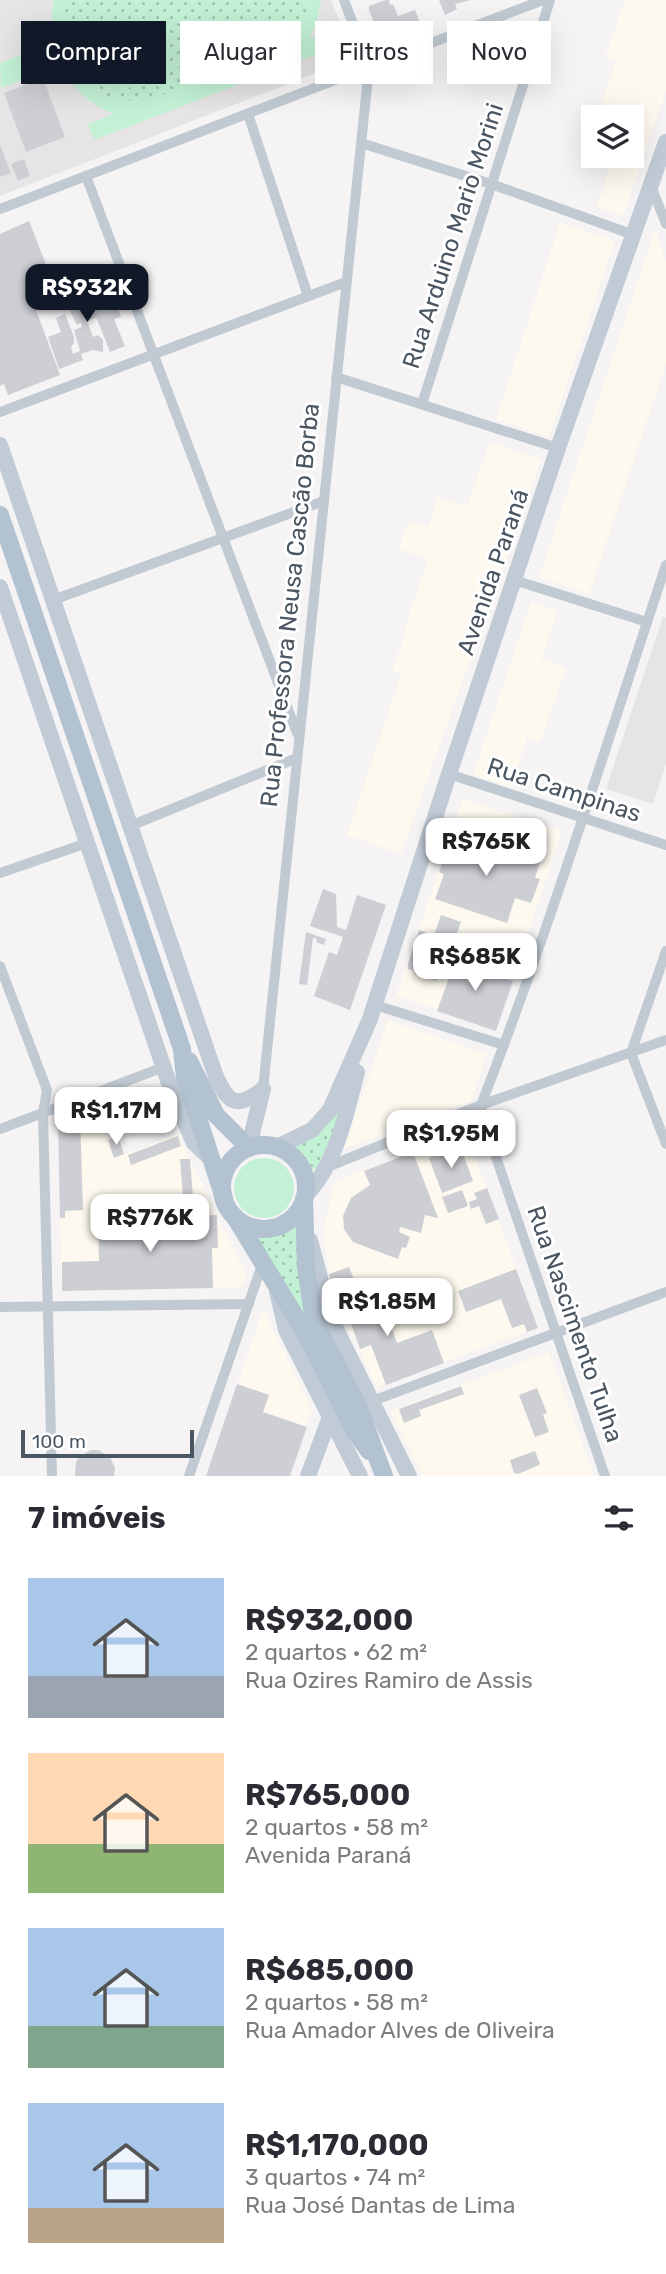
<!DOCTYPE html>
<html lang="pt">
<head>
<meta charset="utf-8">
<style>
	body { margin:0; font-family:Rubik,sans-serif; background:#f2f2f3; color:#2b2b33; height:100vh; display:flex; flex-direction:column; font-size:26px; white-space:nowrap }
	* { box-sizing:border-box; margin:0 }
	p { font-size:23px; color:#7c7c81 }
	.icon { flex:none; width:38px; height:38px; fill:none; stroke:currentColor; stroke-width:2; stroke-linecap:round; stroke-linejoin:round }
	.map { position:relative; height:1476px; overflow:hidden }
	.sheet { display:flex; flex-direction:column; background:#fff; flex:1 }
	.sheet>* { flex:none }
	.banner { position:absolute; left:21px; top:21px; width:625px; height:63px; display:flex; gap:14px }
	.controls { position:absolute; left:581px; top:105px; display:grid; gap:14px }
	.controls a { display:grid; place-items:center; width:63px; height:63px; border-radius:0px; background:#fff; box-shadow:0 7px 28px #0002; font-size:35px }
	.scale { position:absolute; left:21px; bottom:18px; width:173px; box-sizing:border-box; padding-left:7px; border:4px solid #4a5661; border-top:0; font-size:19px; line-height:24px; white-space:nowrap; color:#4a5661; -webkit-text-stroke:5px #fff; paint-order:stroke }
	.price { position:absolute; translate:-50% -60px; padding:0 16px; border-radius:14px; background:#fff; color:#222; font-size:23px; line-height:46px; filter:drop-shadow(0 2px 4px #0008) }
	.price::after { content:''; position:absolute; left:50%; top:42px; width:21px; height:16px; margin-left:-10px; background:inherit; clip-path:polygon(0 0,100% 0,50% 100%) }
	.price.active { background:#111827; color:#fff }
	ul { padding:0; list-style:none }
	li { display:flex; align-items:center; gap:21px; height:175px; padding:0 28px }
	li span { display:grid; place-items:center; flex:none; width:196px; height:140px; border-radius:0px; color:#555 }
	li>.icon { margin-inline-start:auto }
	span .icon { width:84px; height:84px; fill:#fffc; stroke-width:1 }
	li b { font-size:30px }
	h2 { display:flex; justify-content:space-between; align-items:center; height:84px; padding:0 28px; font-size:30px }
	.chip { padding:0 24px; border-radius:0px; background:#fff; box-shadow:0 7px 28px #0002; font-size:24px; line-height:63px }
	.chip.active { background:#111827; color:#fff }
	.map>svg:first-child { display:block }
	.commercial { fill:#fdf9ef }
	.education { fill:#e6e4e5 }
	.grass { fill:url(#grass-dots) }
	.green { fill:#c3f1d5 }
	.building { fill:#cdcfd5 }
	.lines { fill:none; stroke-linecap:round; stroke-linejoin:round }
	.street { stroke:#c1cad2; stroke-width:10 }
	.secondary { stroke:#c1cbd6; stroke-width:16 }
	.primary { stroke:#b3c2d1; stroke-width:18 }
	.labels { text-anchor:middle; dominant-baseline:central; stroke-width:6; stroke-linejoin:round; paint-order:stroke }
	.street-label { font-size:24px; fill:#4a5661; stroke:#fff }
</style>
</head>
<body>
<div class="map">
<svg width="666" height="1476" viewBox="0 0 666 1476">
	<defs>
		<pattern id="grass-dots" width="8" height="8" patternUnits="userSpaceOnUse" patternTransform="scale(1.75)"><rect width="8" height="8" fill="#c3f1d5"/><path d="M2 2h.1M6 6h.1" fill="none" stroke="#a0c6b0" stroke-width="1.8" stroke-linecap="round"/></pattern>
	</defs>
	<rect width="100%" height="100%" fill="#f5f3f3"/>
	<g class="commercial">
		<path d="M625,0H666V91L623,216L597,207L610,168L583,159L593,129V156H632V117H597L616,61L605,57Z"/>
		<path d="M560,223L615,241L549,437L496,419Z"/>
		<path d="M655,229L666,261V364L589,594L539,577Z"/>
		<path d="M490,442L541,460L401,854L347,835L401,675L392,671L406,631L404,629L428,559L399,549L408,521L428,527L438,498L467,506Z"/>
		<path d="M531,602L558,611L541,659L566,668L540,742L527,738L511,787L473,774Z"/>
		<path d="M463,799L562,832L496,1028L396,996Z"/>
		<path d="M388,1020L487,1054L471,1101L344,1149Z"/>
		<path d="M106,1106L125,1154L178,1134L247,1277L240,1287L62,1291L58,1124Z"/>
		<path d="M466,1132L538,1327L377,1387L341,1312L330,1280L323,1230L333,1187L338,1180Z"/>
		<path d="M263,1309L312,1409L290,1476H206Z"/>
		<path d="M549,1352L594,1476H422L390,1411Z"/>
	</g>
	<g class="education">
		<path d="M0,0H331L354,58L0,196Z"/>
		<path d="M663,617L666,618V764L653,804L606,789Z"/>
	</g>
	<g class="grass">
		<path d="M68,0H308C306,22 297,39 278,51L153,99C94,114 48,55 68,0Z"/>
		<path d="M342,1099L334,1131L317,1167L312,1171L294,1147L314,1137Z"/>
		<path d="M297,1225L356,1416L258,1238L275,1236Z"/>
	</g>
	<g class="green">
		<path d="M54,0H68C48,55 94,114 153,99L278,51C297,39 306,22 308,0H321L317,22L309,39L320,35L326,51L94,140L88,124L114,114C67,96 43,49 54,0Z"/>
		<path d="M289,19L291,26L275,32L273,31L131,85V87L117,93L114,85L272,27V25Z"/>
		<path d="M38,48L47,71L1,88L0,63Z"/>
		<circle cx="264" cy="1188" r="30"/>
	</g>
	<g class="building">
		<path d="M385,0H389L390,5L393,4L398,16L415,10L421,25L385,41L381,31L378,33L369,10V6Z"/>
		<path d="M439,0H471L455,4L457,9L445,15Z"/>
		<path d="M43,78L65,137L26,152L4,93Z"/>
		<path d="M0,145L11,173L0,177Z"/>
		<path d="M24,159L30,176L18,181L11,164Z"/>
		<path d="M29,221L56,290L65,286L67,292L51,298L49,293L32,299L60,375L8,395L4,384L0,386V234Z"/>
		<path d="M96,275L105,299L114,295L121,317L114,319L125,346L110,352L97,319L95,318L87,321L93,337L98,335L103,340V352L93,350L81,354L83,360L59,369L48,337L61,332L56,318L65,314L74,337V343L71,347L73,354L80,351L74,330L82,327L81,323L77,325L67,305L79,301L73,284Z"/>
		<path d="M452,832L540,862L535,878L540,879L531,903L515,898L507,923L435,899L444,874L439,872Z"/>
		<path d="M323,889L336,894L337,927L346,930L357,895L386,905L350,1010L314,996L329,952L337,955L343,937L310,926Z"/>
		<path d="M441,915L461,922L448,959L444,958L442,963L446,964L444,969L440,968L436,981L414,974L415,971L408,969V963L419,930L434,935Z"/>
		<path d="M306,932L326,939L324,945L316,942L317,939L313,938L307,985L299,984Z"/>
		<path d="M459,950L484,958L480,970L513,981L496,1031L437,1011Z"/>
		<path d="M80,1116L83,1210L65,1211V1218H60L58,1124Z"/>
		<path d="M118,1136L124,1154L114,1158L108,1140Z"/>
		<path d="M178,1136L181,1146L131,1165L128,1155Z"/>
		<path d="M460,1146L473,1181L442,1193L429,1158Z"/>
		<path d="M413,1152L438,1218L425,1215L421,1233L400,1227L399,1232L410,1237L406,1248L402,1247L398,1259L353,1242L344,1229L343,1216L351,1198L370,1185L364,1171Z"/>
		<path d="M180,1159H190L193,1197L183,1198Z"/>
		<path d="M487,1188L499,1219L486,1224L479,1206L471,1209L469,1202L477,1199L474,1193Z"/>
		<path d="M462,1190L468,1206L448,1213L442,1197Z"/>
		<path d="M188,1204V1216L217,1215L218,1248H212L213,1288L62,1291V1262L99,1261L98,1222L146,1221V1205Z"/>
		<path d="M349,1267L355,1282L344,1286L352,1309L367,1303L370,1313L384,1308L397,1343L432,1330L444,1363L386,1385L371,1345L360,1349L338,1288L333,1290L329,1274Z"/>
		<path d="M516,1269L538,1328L527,1332L524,1324L512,1328L501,1299L466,1312L458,1291Z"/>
		<path d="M237,1384L269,1395L263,1412L307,1427L290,1476H206Z"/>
		<path d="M461,1386L464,1394L419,1410L421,1416L404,1423L399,1409Z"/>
		<path d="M537,1388L547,1413L543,1415L549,1432L535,1437L519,1395Z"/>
		<path d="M91,1450H98L110,1457L115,1468L114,1476H75L76,1462L80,1456Z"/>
		<path d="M535,1451L540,1464L537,1466L518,1474L514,1473L510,1460Z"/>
	</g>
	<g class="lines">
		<g class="street">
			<path d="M248,114L308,296"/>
			<path d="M361,143L491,184L634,235"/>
			<path d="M86,176L297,733"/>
			<path d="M651,186L666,224"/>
			<path d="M0,209L543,0"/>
			<path d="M336,377L558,448"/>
			<path d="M422,404L550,0"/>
			<path d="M0,412L346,282"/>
			<path d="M514,580L647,622"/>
			<path d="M53,600L324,501"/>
			<path d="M449,774L666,845"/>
			<path d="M130,826L297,758"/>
			<path d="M0,873L87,843"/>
			<path d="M666,951L631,1053L666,1144"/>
			<path d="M0,966L47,1090L43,1113L52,1476"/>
			<path d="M375,1005L504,1045"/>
			<path d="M263,1089L369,67L344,0"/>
			<path d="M0,1129L164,1067"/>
			<path d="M327,1167L481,1105L666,1040"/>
			<path d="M0,1307L249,1304"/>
			<path d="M367,1403L666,1292"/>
			<path d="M189,1476L263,1262"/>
			<path d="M605,1476L482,1116L481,1105C550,928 606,745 666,565"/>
		</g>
		<g class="secondary">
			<path d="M0,445L215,1074C227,1102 236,1111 263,1089"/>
			<path d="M0,587L172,1092L194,1143L211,1159"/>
			<path d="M254,1146L252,1133L263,1089"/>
			<path d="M277,1147L312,1130L330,1110L370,1019L449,774L558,448L666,142"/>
			<path d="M305,1196C336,1165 346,1114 357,1072"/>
			<path d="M310,1240L331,1319L409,1476"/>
			<path d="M277,1291L286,1330L360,1476"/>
			<path d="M308,1476L330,1417L335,1414"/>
		</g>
		<g class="primary">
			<path d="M0,515L182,1049L185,1078L224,1198"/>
			<path d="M189,1061L216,1115L249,1148"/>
			<circle cx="264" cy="1187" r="42"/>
			<path d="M304,1199L306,1267L312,1308L319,1330L358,1406L384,1476"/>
			<path d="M235,1217L306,1334L355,1432L369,1451"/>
		</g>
	</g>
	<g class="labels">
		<g class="street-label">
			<text transform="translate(453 236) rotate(-72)">Rua Arduino Mario Morini</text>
			<text transform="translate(493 572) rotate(-71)">Avenida Paraná</text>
			<text transform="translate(290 605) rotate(-84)">Rua Professora Neusa Cascão Borba</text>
			<text transform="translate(564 790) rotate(18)">Rua Campinas</text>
			<text transform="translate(575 1324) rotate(71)">Rua Nascimento Tulha</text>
		</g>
	</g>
</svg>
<div class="controls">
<a><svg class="icon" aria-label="layers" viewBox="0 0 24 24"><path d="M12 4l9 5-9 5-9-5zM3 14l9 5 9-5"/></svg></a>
</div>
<div class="scale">100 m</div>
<b class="price active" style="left:87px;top:324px">R$932K</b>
<b class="price" style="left:486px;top:878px">R$765K</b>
<b class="price" style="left:475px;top:993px">R$685K</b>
<b class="price" style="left:116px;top:1147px">R$1.17M</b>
<b class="price" style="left:451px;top:1170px">R$1.95M</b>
<b class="price" style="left:150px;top:1254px">R$776K</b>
<b class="price" style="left:387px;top:1338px">R$1.85M</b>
<div class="banner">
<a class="chip active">Comprar</a>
<a class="chip">Alugar</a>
<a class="chip">Filtros</a>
<a class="chip">Novo</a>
</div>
</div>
<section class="sheet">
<h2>7 imóveis<svg class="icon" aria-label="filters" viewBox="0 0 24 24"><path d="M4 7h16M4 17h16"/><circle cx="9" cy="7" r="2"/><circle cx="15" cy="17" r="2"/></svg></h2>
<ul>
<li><span style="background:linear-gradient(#a9c7e8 70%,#9aa5b1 0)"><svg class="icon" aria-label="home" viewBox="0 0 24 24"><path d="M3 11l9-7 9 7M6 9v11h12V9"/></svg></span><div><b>R$932,000</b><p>2 quartos · 62 m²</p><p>Rua Ozires Ramiro de Assis</p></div></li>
<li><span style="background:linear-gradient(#ffd9b3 65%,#8fb573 0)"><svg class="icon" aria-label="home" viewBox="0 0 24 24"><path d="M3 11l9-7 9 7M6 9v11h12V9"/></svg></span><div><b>R$765,000</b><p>2 quartos · 58 m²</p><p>Avenida Paraná</p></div></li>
<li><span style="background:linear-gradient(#a9c7e8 70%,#7fa58c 0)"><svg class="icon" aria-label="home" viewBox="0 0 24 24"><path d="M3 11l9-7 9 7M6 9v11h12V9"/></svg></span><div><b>R$685,000</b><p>2 quartos · 58 m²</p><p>Rua Amador Alves de Oliveira</p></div></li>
<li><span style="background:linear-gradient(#a9c7e8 75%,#b9a48a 0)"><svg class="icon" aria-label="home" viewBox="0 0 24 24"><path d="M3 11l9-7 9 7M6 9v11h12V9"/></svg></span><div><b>R$1,170,000</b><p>3 quartos · 74 m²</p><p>Rua José Dantas de Lima</p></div></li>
</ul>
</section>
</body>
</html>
